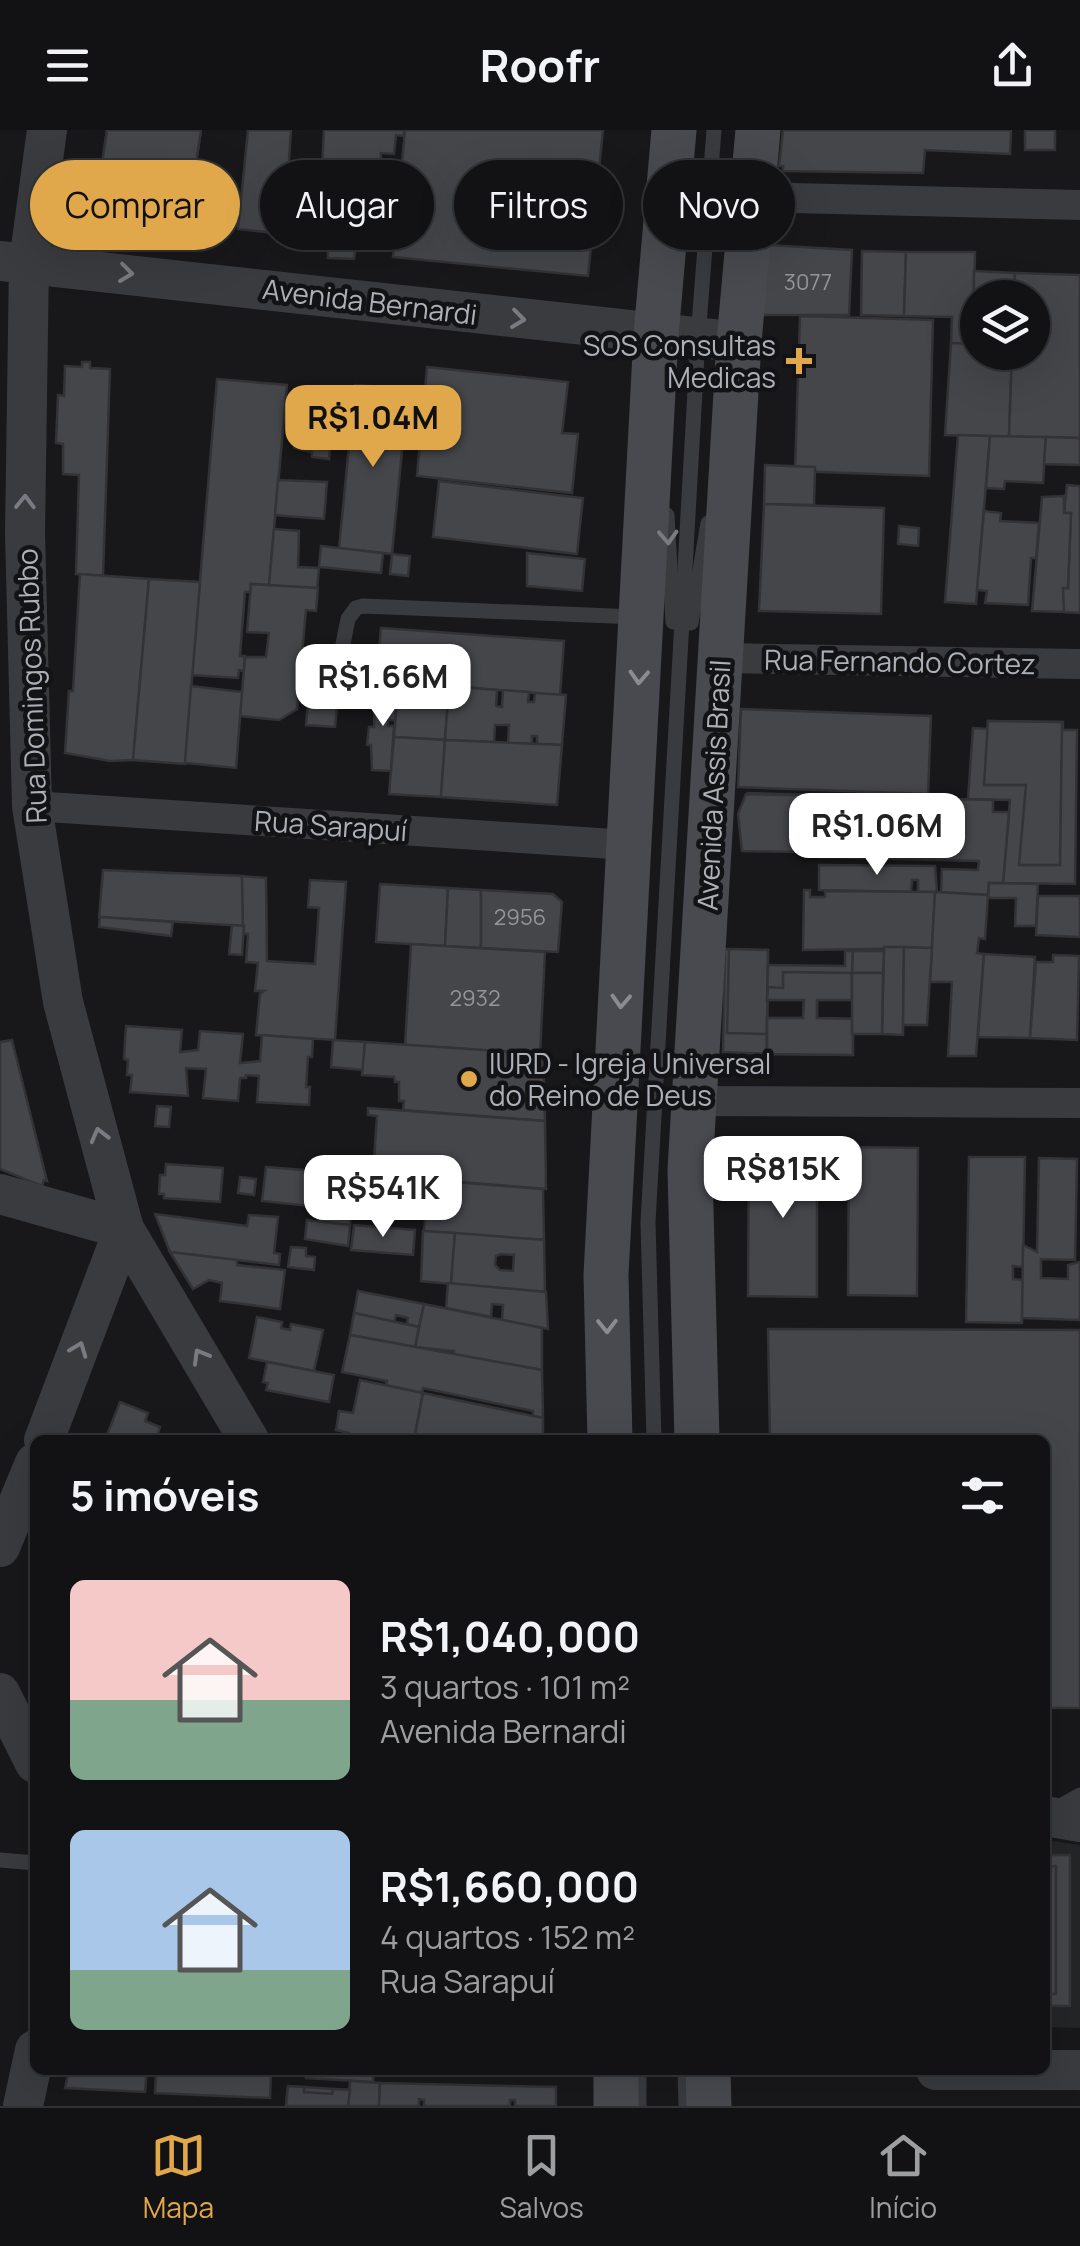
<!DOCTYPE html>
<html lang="pt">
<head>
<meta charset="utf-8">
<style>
	body { margin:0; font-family:Manrope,sans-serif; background:#1b1b1d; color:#f1f3f6; height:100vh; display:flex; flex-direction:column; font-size:38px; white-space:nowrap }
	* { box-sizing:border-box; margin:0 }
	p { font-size:32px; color:#9c9ea0 }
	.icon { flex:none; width:55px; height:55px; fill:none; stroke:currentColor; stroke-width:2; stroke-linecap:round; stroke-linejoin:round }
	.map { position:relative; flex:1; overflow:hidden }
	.side { position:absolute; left:30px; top:1305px; width:1020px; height:640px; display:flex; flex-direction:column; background:#121214; border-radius:15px; box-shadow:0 10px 40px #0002,0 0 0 2px #313234 }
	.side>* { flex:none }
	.banner { position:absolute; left:30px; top:30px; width:1020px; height:90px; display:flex; gap:20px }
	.fabs { position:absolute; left:960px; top:150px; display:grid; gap:20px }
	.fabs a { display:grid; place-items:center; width:90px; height:90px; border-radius:50%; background:#121214; box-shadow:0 10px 40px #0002,0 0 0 2px #313234; font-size:50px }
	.price { position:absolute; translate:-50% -85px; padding:0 22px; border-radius:20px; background:#fff; color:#222; font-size:32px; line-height:65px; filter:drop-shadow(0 2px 5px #0008) }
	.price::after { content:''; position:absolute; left:50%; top:60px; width:30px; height:22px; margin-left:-15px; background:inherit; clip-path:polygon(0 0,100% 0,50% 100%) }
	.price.active { background:#e0a84b; color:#111 }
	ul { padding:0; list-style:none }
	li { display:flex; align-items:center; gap:30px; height:250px; padding:0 40px }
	li span { display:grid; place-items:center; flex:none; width:280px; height:200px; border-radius:15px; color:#555 }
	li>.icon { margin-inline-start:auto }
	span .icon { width:120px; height:120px; fill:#fffc; stroke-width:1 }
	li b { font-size:42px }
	h2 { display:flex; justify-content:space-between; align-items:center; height:120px; padding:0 40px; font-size:42px }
	.pill { padding:0 35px; border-radius:45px; background:#121214; box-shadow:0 10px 40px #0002,0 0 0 2px #313234; font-size:35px; line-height:90px }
	.pill.active { background:#e0a84b; color:#111 }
	header { display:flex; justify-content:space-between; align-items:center; height:130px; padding:0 40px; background:#121214; font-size:45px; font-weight:700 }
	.tabs { display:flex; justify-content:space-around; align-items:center; height:140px; border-top:2px solid #313234; background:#121214; font-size:28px; color:#9c9ea0 }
	.tabs a { display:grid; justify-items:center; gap:5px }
	.tabs .active { color:#e0a84b }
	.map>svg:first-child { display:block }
	.built { fill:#242527 }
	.building { fill:#45464a; stroke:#333336; stroke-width:2.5; fill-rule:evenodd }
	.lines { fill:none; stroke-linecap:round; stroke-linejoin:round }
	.service { stroke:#3a3b3f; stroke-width:15 }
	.minor { stroke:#3a3b3f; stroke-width:30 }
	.tertiary { stroke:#3a3b3f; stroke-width:40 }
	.secondary { stroke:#484a4f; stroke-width:45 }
	.oneway { stroke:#797b82 }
	.oneway2 { stroke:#898c93 }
	.poi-dot { fill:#e0a84b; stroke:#131315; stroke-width:4 }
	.labels { text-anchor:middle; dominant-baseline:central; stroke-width:9; stroke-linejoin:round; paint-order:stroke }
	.number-label { font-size:22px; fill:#92969c }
	.street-label { font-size:28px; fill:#acb0b8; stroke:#131315 }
	.poi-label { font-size:28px; fill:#acb0b8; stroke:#131315; text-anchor:end }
</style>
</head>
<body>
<header><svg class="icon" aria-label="menu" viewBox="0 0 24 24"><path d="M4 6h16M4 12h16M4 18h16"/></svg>Roofr<svg class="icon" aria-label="share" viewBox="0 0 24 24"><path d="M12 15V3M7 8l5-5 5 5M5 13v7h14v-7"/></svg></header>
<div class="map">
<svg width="1080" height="1976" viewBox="0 0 1080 1976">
	<rect width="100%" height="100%" fill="#18181a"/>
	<path class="built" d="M1045,1710L1080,1715V1898L1045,1897Z"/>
	<g class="building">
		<path d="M107,0H143L141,16L162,19L165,0H201L188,88L96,75Z"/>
		<path d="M107,0H201L188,88L96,75Z"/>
		<path d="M248,0H291L284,104L238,99Z"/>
		<path d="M324,0H404V6L396,5L394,24L381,23L378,91L360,90L354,129L328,128L327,92H319Z"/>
		<path d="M405,0H603L588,146L393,127Z"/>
		<path d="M783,0H1011L1010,24L925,20L923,43L783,41V36H779Z"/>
		<rect x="1025" y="0" width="30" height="20"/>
		<path d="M767,115L852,120L849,185H762Z"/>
		<path d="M862,121L906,122L904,186L861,185Z"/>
		<path d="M906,122H975L973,214L951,213L952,187L904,186Z"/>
		<path d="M974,141L1015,143L1014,168H978V222H1012L1009,307L945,305L951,213L973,214Z"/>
		<path d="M1015,143L1080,145V308L1009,307L1012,222H1032V168H1014Z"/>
		<path d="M800,186L933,190L929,346L795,341Z"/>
		<path d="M82,232H90V238L110,239L103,446L76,444L79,345L63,344V314L56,313L58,265L64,266L65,236L82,237Z"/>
		<path d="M427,237L568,252L562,303L578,304L572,363L417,346Z"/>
		<path d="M217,249L287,255L269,455L251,454V462H245L240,526H245L244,541L239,540L238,548L192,545Z"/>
		<path d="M355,255L369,256L368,261L389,263L393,262V257L408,259L392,424L339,418Z"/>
		<path d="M304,265L335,268L329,329L312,327V322L294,318L299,266Z"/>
		<path d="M958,305L990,306L976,474L945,472Z"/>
		<path d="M990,306L1046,307L1043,353L1005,351L1004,359L986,358Z"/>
		<path d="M1046,307L1080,308V335L1044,334Z"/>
		<path d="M765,335L815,337L814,375L764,374Z"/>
		<path d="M278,350L327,352L324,389L275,385Z"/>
		<path d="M439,351L583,368L577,424L433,407Z"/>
		<path d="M1067,355L1080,356V483L1064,482L1062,473L1063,458H1068L1071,383H1064Z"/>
		<path d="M1064,366V383H1071L1068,458H1063L1064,482L1032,481L1042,367Z"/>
		<path d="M764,374L884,378L881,484L759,481Z"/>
		<path d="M984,381L1001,383L1000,391L1039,393L1036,428H1031L1028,475L985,473L987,461L977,460Z"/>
		<path d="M899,396L919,398L918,416L898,414Z"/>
		<path d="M274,399L299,401L298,437L319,438L317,459L269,455Z"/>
		<path d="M321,416L383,423L381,443L319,437Z"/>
		<path d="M527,423L585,429L582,461L527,456Z"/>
		<path d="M392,424L410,426L408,446L390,444Z"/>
		<path d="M80,444L149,449L133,630L110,631L65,623L69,561H73Z"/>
		<path d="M149,449L200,452L185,634L133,630Z"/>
		<path d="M251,454L318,458L316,481L306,480L297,579L279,590L240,586L245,527H266L269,503L247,502Z"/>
		<path d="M381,498L564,511L560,565L376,550Z"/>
		<path d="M398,552L449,556L445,610L394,607Z"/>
		<path d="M191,556L242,562L236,638L185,633Z"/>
		<path d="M449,556L497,560L496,576L502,577L503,560L529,562L528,572H534L535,563L566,565L562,615L537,614V606H532V614L508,613L509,595H495L494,612L445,610Z"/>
		<path d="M375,558L398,560L395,590H388V596H394L391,641L372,640L371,615H367L369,597H374Z"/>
		<path d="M309,562L338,565L335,597L306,595Z"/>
		<path d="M741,579L931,586L928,664L738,657Z"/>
		<path d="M988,591L1063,592V600H1077L1075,754L1003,753L1010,670L968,669L973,598L988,599Z"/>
		<path d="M988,591L1062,592L1060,735H1019L1026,655H984Z"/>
		<path d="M394,607L445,610L441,667L389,664Z"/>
		<path d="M445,610L562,615L557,675L441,667Z"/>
		<path d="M748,663L982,670V705L798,703V709H746L743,680Z"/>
		<path d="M746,664L993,670V682H1009L1003,753H989L988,765L941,762L942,739L978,740L979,731L820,727L821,716L800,715L799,722L742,721L738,684Z"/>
		<path d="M819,735L935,736L937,762H918V750H912L911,762L819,760Z"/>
		<path d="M103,740L242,746L244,796L99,787Z"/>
		<path d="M242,746L266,748L267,831L315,834L319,778L308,777L310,750L346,752L335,910L256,905L260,864L264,861H255L258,833L246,832L248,804H243Z"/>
		<path d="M989,753L1038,754L1036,796H1015L1016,768H988Z"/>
		<path d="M380,754L448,758L445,816L376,812Z"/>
		<path d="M448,758L481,760V818L445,816Z"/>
		<path d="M481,760L553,764L562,772L558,822L481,818Z"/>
		<path d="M804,760H810V767H825V761L935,762L932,818L803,820Z"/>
		<path d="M935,762L988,765L985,809L979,808L977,823L984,824L976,926H948L952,852H930Z"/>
		<path d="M1038,766H1080V807L1036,805Z"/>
		<path d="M100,787L173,792L171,806L99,797Z"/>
		<path d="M232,795L244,796L242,825L229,824Z"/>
		<path d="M411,814L545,822L540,924L405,915Z"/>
		<path d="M884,817H904L903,905L882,904Z"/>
		<path d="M904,817L932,818L927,895H903Z"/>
		<path d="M725,819L768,820L767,924L723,922Z"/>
		<path d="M729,819L768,820L767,904L727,903Z"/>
		<path d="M845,821H853L852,870H817V888L853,889V925L767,924V888H803L804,870H767L768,835L845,836Z"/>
		<path d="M853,821H884L883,843H852Z"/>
		<path d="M984,824L1035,827L1030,908L978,907Z"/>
		<path d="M1053,825L1079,826L1077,910L1030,908L1036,832H1053Z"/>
		<path d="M783,842L852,843V870H817V888L853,889V925L767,924V888H803L804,870H767L768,857L783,858Z"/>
		<path d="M852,843H883L882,904H852Z"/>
		<path d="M126,896L182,900L180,922L198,920L200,901L243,904L240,933L260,931L262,905L313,909L312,927H308L306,957H310L309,975L257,972L259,946L246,945V948H240L238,971L203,968L206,939L186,938L188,966L130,962L132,945H127L128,930L124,929Z"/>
		<path d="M12,910L47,1051L44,1050L42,1056L0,1039V912Z"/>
		<path d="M333,910L365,912L363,940L331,937Z"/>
		<path d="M365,912L543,924L545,991L403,980L404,971H399V952H395L394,947L362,945Z"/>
		<path d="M157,976L171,977L169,997L155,996Z"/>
		<path d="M368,978L545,991L546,1059L373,1045L377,986L368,985Z"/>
		<path d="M749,1016H817V1167L748,1166Z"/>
		<path d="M849,1017L918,1018L917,1166L848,1165Z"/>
		<path d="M969,1027H1025L1023,1137L1013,1136V1149L1023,1150L1022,1193L966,1192Z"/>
		<path d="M1039,1028L1077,1029L1075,1130L1041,1129V1148L1068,1149V1135L1080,1132V1190L1022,1188L1023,1115L1037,1122Z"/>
		<path d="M166,1034L223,1038L220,1072L164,1068V1064H159L160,1045H165Z"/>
		<path d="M266,1037L354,1044L350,1095L318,1092L320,1077L262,1071Z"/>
		<path d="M240,1047L256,1049L254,1065L238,1063Z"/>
		<path d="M429,1050L543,1059L544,1110L424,1101Z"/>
		<path d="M155,1084L247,1096L249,1085L278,1087L274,1123L280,1124L279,1135L170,1122Z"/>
		<path d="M307,1090L350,1095L348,1116L305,1109Z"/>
		<path d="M354,1095L415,1100L413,1125L351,1120Z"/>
		<path d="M423,1101L455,1103L451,1154L421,1151Z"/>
		<path d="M455,1103L544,1110L545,1162L451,1154ZM501,1124L514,1125L513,1141L500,1140L495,1135L496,1126Z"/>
		<path d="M291,1117L306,1118V1126L315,1127L314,1140L288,1137Z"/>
		<path d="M170,1122L237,1130V1135L285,1140L280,1179L220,1171L222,1153L209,1150L193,1159Z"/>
		<path d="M448,1153L546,1162L548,1199L502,1190L503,1175L492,1174L491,1187L446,1178Z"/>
		<path d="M358,1161L424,1174L419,1197L407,1194L408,1188L396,1185L394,1192L354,1183Z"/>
		<path d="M424,1174L542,1198V1240L453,1224L454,1221L415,1217Z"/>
		<path d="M354,1183L419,1197L415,1217L350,1205Z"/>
		<path d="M257,1187L282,1192L281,1198L290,1200L291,1194L323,1200L314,1241L249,1228Z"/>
		<path d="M768,1199L1080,1200V1578H1045V1310H770Z"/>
		<path d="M350,1205L542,1240L543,1288L533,1286V1281L423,1258L422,1263L386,1255L387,1251L342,1242Z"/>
		<path d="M267,1232L334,1245L329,1272L266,1260L268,1253L263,1252Z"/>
		<path d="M360,1250L423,1263L414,1310H347L349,1303L336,1300L339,1281L353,1283Z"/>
		<path d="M423,1263L543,1288V1310H414Z"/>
		<path d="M120,1272L148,1283L145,1291L160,1297L156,1310H105Z"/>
		<rect x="1045" y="1725" width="25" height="151"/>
		<path d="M1056,1736V1864H1045V1737Z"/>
		<path d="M69,1940H147L145,1962L65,1958Z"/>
		<path d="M156,1940L271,1941L270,1968L155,1963Z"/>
		<path d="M314,1940H374L373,1952L306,1948L305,1945H314Z"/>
		<path d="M350,1951L380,1953L379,1976H348Z"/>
		<path d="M380,1953L556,1957V1976H515V1970H510V1976H424V1970L419,1969V1976H379Z"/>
		<path d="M288,1956L350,1960L348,1976H286Z"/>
		<path d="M288,1956L304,1957V1962L332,1964L333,1959L350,1960L348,1976H286Z"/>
	</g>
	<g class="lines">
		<g class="service">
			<path d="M667,385L673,492"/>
			<path d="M691,493L708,393"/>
			<path d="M339,534L348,489L356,478L363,476L636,487"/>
			<path d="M654,1310L648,1092L698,208L714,0"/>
			<path d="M1053,1680L1080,1665"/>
			<path d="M0,1730L35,1733"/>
			<path d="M685,1940L686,1976"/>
			<path d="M639,1976V1940"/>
		</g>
		<g class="minor">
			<path d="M750,67L1080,75"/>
			<path d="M721,528L1080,534"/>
			<path d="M32,676L629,715"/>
			<path d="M694,971L1080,973"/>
		</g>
		<g class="tertiary">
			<path d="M47,0L29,132L25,403L32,676L63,872L124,1099L249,1310"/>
			<path d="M0,131L739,212"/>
			<path d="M0,1064L124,1099"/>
			<path d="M44,1310L124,1099"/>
			<path d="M0,1417L35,1333"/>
			<path d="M0,1563L35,1633"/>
			<path d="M1045,1686L1080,1692"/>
			<path d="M936,1940H1080"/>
			<path d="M23,1976L35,1920"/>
		</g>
		<g class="secondary">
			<path d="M610,1310L606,1145L656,205L674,0"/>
			<path d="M697,1310L690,1040L739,212L758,0"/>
			<path d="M708,1940L709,1976"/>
			<path d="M616,1976V1940"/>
		</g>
	</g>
	<defs><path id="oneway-chevron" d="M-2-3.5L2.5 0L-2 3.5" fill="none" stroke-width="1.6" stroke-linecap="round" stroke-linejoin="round" transform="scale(2.5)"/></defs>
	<g class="oneway">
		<use href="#oneway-chevron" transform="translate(126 143) rotate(7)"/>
		<use href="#oneway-chevron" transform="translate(518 189) rotate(7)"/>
		<use href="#oneway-chevron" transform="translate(25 372) rotate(-89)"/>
		<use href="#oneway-chevron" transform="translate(668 407) rotate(87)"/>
		<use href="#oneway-chevron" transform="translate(99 1005) rotate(-105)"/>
		<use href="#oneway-chevron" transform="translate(79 1219) rotate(-69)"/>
		<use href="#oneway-chevron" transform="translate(200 1226) rotate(-120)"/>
	</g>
	<g class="oneway2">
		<use href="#oneway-chevron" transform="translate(639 547) rotate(93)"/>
		<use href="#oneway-chevron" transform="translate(621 871) rotate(93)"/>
		<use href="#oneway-chevron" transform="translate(607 1196) rotate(89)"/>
	</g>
	<g class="poi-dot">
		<path d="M794 216h10v10h10v10h-10v10h-10v-10h-10v-10h10z"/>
		<circle cx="469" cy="949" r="10"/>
	</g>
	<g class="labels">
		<g class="number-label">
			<text x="808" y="152">3077</text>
			<text x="520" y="787">2956</text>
			<text x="475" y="868">2932</text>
		</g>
		<g class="street-label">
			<text transform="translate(370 171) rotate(7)">Avenida Bernardi</text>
			<text transform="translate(900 531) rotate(1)">Rua Fernando Cortez</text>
			<text transform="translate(31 556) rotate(-92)">Rua Domingos Rubbo</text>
			<text transform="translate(713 655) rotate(-87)">Avenida Assis Brasil</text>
			<text transform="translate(331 695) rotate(4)">Rua Sarapuí</text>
		</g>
		<g class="poi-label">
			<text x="776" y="215">SOS Consultas<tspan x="776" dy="32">Medicas</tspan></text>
			<text x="489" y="933" text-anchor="start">IURD - Igreja Universal<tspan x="489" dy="32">do Reino de Deus</tspan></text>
		</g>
	</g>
</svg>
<div class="fabs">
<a><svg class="icon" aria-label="layers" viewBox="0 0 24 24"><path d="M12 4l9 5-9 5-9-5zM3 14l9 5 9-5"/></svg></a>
</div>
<b class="price active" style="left:373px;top:340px">R$1.04M</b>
<b class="price" style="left:383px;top:599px">R$1.66M</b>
<b class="price" style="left:877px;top:748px">R$1.06M</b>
<b class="price" style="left:783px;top:1091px">R$815K</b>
<b class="price" style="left:383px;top:1110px">R$541K</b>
<div class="banner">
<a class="pill active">Comprar</a>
<a class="pill">Alugar</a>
<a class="pill">Filtros</a>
<a class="pill">Novo</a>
</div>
<section class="side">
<h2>5 imóveis<svg class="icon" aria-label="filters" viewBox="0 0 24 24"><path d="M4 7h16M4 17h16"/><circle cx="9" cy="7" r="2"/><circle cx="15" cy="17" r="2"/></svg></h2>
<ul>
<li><span style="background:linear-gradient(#f6c9c9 60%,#7fa58c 0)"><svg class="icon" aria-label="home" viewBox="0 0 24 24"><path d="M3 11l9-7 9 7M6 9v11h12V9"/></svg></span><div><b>R$1,040,000</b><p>3 quartos · 101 m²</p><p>Avenida Bernardi</p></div></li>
<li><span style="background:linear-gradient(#a9c7e8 70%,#7fa58c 0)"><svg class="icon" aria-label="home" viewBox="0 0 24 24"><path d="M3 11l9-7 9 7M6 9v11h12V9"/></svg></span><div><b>R$1,660,000</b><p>4 quartos · 152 m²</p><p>Rua Sarapuí</p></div></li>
</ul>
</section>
</div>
<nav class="tabs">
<a class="active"><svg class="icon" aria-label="map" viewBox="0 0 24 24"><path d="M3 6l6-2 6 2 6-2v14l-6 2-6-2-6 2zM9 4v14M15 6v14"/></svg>Mapa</a>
<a><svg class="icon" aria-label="saved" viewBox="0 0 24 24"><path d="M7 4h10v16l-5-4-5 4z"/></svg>Salvos</a>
<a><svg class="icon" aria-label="home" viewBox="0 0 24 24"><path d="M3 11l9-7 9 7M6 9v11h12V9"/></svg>Início</a>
</nav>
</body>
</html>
